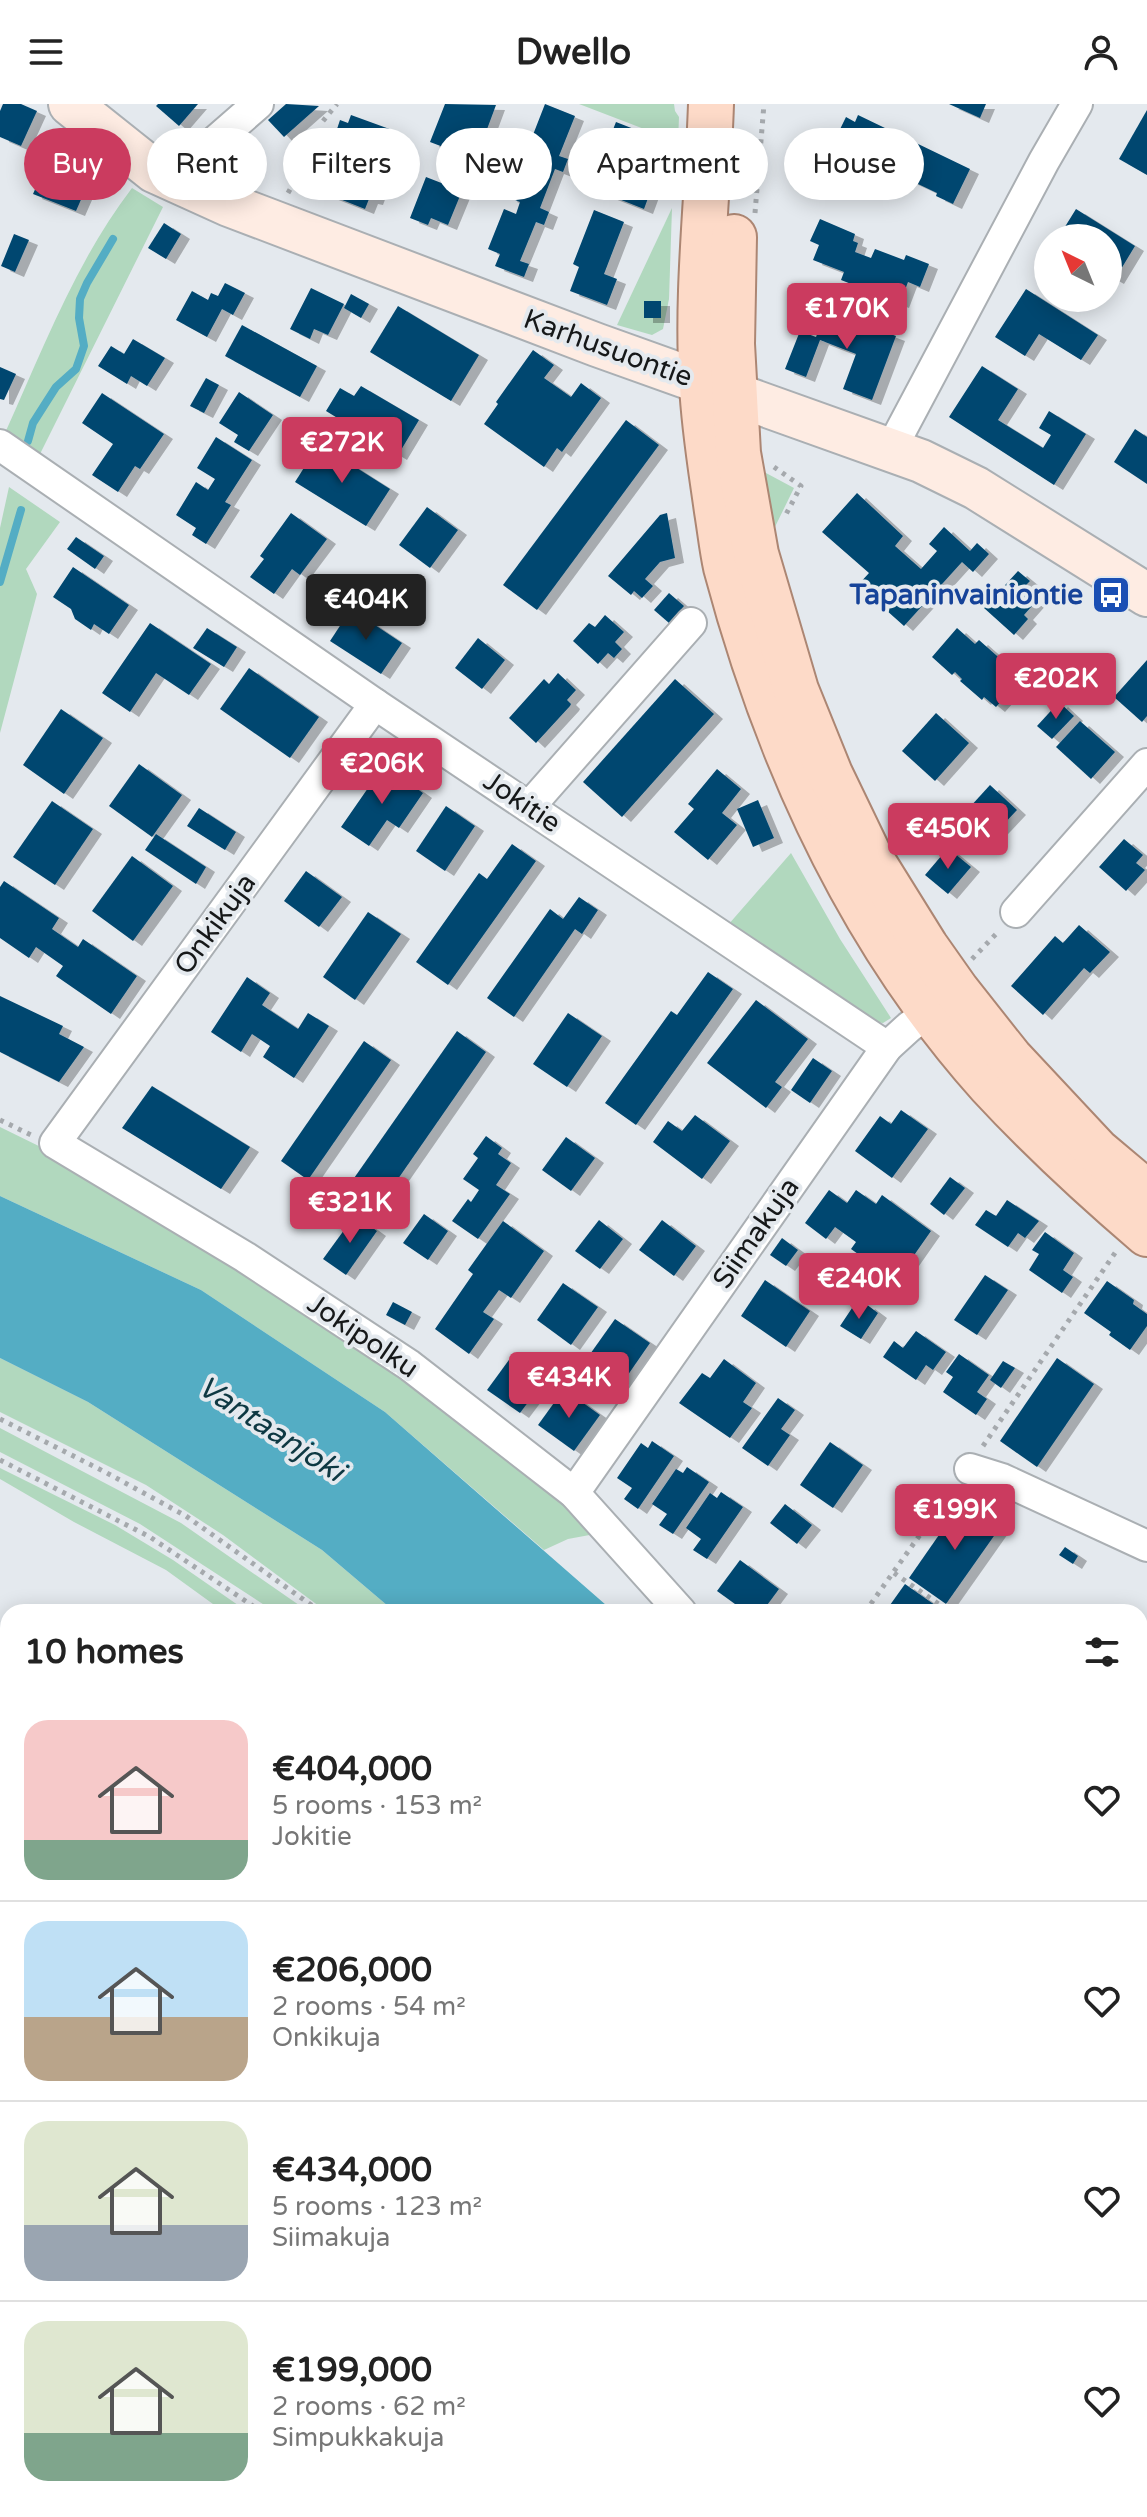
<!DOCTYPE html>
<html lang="en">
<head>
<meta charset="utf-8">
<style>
	body { margin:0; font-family:"Varela Round",sans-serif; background:#f6f6f6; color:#222; height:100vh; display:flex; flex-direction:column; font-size:30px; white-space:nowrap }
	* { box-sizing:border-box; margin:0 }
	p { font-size:26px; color:#767676 }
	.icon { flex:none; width:44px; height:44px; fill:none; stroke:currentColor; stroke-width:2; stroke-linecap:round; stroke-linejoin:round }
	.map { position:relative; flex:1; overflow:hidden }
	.details { position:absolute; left:0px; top:1500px; width:1148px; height:914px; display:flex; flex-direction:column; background:#fff; border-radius:24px 24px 0 0; box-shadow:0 4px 20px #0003 }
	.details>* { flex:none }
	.top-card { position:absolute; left:24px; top:24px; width:1100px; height:72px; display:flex; gap:16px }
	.needle { width:52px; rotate:317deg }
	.fabs { position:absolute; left:1034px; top:120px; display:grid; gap:16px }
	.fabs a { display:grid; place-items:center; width:88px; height:88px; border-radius:50%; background:#fff; box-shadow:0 4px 20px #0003; font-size:40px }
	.price { position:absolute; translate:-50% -68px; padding:0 18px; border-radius:8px; background:#cb3b5f; color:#fff; font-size:26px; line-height:52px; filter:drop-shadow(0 2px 4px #0008) }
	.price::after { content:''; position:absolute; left:50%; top:48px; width:24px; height:18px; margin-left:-12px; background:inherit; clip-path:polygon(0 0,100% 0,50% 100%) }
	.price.selected { background:#222; color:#fff }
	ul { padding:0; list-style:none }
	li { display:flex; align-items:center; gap:24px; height:200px; padding:0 24px }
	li+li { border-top:2px solid #e0e0e0 }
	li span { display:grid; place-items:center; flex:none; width:224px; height:160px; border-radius:24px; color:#555 }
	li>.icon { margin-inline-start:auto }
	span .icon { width:96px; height:96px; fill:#fffc; stroke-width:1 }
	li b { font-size:34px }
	h2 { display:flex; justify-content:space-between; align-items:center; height:96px; padding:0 24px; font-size:34px }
	.chip { padding:0 28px; border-radius:36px; background:#fff; box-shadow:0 4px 20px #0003; font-size:28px; line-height:72px }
	.chip.selected { background:#cb3b5f; color:#fff }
	header { display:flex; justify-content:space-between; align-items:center; height:104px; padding:0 24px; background:#fff; font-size:36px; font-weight:700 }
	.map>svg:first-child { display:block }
	.green { fill:#b1d8be }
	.water { fill:#54adc4 }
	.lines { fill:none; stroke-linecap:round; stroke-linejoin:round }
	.stream { stroke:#54adc4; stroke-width:8 }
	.building { fill:#01476f; filter:url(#shadow) }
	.street-casing { stroke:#aaafb3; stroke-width:34 }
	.secondary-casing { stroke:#aaafb3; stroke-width:46 }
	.primary-casing { stroke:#ac8673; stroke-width:48 }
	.path { stroke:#a5a9ad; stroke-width:5; stroke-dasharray:4 6; stroke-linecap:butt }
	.street { stroke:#fff; stroke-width:30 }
	.secondary { stroke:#feece3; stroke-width:42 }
	.primary { stroke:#fddac8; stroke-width:44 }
	.labels { text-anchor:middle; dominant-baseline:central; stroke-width:8; stroke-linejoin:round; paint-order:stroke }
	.street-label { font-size:28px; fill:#161819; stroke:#e4e9ee }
	.transit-label { font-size:28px; font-weight:bold; fill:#164399; stroke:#e4e9ee; text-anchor:end }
	.water-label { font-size:30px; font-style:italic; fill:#0e3842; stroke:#e4e9ee }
</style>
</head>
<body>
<header><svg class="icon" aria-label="menu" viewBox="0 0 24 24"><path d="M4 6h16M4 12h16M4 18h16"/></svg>Dwello<svg class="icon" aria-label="person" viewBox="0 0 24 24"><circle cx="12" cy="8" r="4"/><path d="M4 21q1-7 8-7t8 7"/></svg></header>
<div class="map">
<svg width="1147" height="2413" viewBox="0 0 1147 2413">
	<defs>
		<filter id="shadow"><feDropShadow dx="9" dy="5" stdDeviation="0" flood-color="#0004"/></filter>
	</defs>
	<rect width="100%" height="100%" fill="#e4e9ee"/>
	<g class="green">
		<path d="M579,0H674L675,7L679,13L678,38Z"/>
		<path d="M132,84L163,103L39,352L5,329C43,245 76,157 132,84Z"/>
		<path d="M672,104L669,195L663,225L652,231L617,221Z"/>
		<path d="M750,365L766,369L794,384L772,429L838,670Z"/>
		<path d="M9,383L60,418L26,465L37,490L0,629V424Z"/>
		<path d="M791,749L840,835L891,914L883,919L870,917L728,821Z"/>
		<path d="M0,1023L51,1048L392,1260L584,1411L595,1430L568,1435L544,1446L385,1308L201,1186L0,1092Z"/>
		<path d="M0,1254L88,1298L322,1446L395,1508H327L223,1431L146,1381L0,1308Z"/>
		<path d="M0,1324L181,1419L309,1508H275L140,1420L0,1348Z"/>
		<path d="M0,1364L115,1421L173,1456L248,1508H224L166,1466L74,1418L0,1375Z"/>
		<path d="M1147,2100V2413H1118L1117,2406H1140V2105Z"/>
	</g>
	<g class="water">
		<path d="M0,1092L201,1186L385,1308L614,1508H395L322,1446L88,1298L0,1254Z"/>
		<path d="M963,2406H1117L1118,2413H964Z"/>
	</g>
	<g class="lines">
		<g class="stream">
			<path d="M28,337L33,319L47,297L56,283L76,265L84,242L79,214L80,195L87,179L113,135"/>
			<path d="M0,478L21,406"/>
			<path d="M0,2383L8,2375"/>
		</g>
	</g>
	<g class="building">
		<path d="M3,0H21L37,7L21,42L0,33V7Z"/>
		<path d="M158,0H198L179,22L156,2Z"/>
		<path d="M286,0L319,2L284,33L268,16Z"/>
		<path d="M445,0L496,1L483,36L474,33L467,52L430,38Z"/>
		<path d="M545,0L575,12L559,52L568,55L563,68L555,65L540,104L549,108L544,121L536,118L520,157L529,160L524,173L495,162L500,150L488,145L504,105L516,110L520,98L508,93L524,53L535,57L540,45L529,41Z"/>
		<path d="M949,0H986L980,14Z"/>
		<path d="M1147,6V71L1119,55Z"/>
		<path d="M351,11L395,27L391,37L395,39L374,96L369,95L365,105L322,88L324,82L316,80L325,56L333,59L341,40L333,37L340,16L348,19Z"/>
		<path d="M858,11L970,65L953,100L936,92L937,89L880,62L882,58L866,51L853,79L821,64L846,13L855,18Z"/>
		<path d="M616,18L662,36L644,83L651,86L644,105L601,88L613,58L607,56L615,35L610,33Z"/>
		<path d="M48,56L78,68L74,76L87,82L76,107L33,90Z"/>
		<path d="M426,73L462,87L448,121L431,114L428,121L410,114Z"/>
		<path d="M1076,105L1135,142L1115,175L1108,171V134H1058Z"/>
		<path d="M594,106L624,118L604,170L617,175L607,201L570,187L579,163L573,160Z"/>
		<path d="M820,115L855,130L853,137L858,139L855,148L871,154L875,145L904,156L906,151L929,160L920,183L908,178L900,199L841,176L844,168L813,156L819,141L810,137Z"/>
		<path d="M164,119L181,130L166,155L148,144Z"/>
		<path d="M14,130L29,136L15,168L1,162Z"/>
		<path d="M225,179L245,189L233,211L222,205L207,233L176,216L192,187L208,196L211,189L218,192Z"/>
		<path d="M311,184L344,200L328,231L314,225L310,235L290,225Z"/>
		<path d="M1026,185L1098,231L1081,256L1039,230L1025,252L995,233Z"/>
		<path d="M351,190L369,200L361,214L344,204Z"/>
		<rect x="644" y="197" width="17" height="17"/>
		<path d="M398,202L479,251L451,297L370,248Z"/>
		<path d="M826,206L896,232L872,296L843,285L856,250L820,236L806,273L785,265L800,227L816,233Z"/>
		<path d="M242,221L317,262L300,293L225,252Z"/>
		<path d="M133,235L165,254L147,282L131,272L127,280L98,262L111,242L124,250Z"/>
		<path d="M533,246L554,261L544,274L564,288L571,293L581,279L601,294L562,348L557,344L544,363L484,320L498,300L496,298Z"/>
		<path d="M982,262L1018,285L998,316L1043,344L1051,331L1039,324L1049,307L1086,330L1054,381L949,313Z"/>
		<path d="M0,263L16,270L4,296L0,295Z"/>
		<path d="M206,274L219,281L204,309L190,302Z"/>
		<path d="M361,282L419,316L398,351L326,307L340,284L354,292Z"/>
		<path d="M239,288L273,311L249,347L234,338L238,331L219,319Z"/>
		<path d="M102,289L164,330L140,365L135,362L118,388L92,371L113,340L82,319Z"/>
		<path d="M626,316L659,341L537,506L503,481Z"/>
		<path d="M1135,325L1147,333V380L1114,358Z"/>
		<path d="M216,333L252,356L225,398L231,401L206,440L192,431L196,424L176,411L196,378L208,386L215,375L197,364Z"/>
		<path d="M319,340L390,385L366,422L295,378Z"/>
		<path d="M857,389L903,432L895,442L921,465L937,447L929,440L944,423L970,447L977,439L989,450L973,468L962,458L904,522L858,481L869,469L822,428Z"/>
		<path d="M427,403L458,426L430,464L399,441Z"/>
		<path d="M291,409L327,435L300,471L292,465L274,490L250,473L264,455L260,452Z"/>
		<path d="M667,409L675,454L660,458L645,475L653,482L642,494L634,487L631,491L608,472L660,411Z"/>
		<path d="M76,433L104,452L95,465L67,445Z"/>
		<path d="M73,463L129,501L109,530L94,520L91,526L75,515L71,505L53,493Z"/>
		<path d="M1018,467L1030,477L1025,482L1039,494L1024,511L1028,515L1014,531L984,504Z"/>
		<path d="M669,489L684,502L669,519L654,506Z"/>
		<path d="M351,505L402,539L381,570L330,537Z"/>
		<path d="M605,511L624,528L615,538L622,545L614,554L608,549L598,560L573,537L589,519L595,523Z"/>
		<path d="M150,519L211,560L189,591L156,569L130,608L102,589Z"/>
		<path d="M207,524L237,543L224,563L193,544Z"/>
		<path d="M957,524L975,540L979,536L1022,574L996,603L984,593L982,596L960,577L962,575L955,568L952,571L932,553Z"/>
		<path d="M478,534L505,556L482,585L455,564Z"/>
		<path d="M1147,556V612L1142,618L1114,593Z"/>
		<path d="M249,564L319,613L290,654L220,605Z"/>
		<path d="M558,569L576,586L567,596L571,600L570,602L536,639L509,614L544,575L549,580Z"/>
		<path d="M675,575L714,610L622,713L583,678Z"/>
		<path d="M1059,598L1074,612L1052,635L1037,622Z"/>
		<path d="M61,605L103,634L64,690L23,661Z"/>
		<path d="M936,609L969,639L935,677L902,647Z"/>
		<path d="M1080,617L1115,648L1091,675L1056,643Z"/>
		<path d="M139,660L182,691L152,733L109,702Z"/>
		<path d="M384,661L423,689L399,724L387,716L369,742L341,723Z"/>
		<path d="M717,665L741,685L722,709L737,721L708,756L674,728L694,705L688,700Z"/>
		<path d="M990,681L1017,706L986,739L959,715Z"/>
		<path d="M758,696L774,734L753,743L737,705Z"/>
		<path d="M52,697L93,725L55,781L13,753Z"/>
		<path d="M446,702L475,722L445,767L416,747Z"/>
		<path d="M199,704L236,728L225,746L187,722Z"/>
		<path d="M156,730L206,763L196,780L145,746Z"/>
		<path d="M1124,735L1143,751L1136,759L1145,766L1126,787L1099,763Z"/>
		<path d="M512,740L536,757L448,881L416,858L479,769L487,775Z"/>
		<path d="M948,744L971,763L948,790L925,771Z"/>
		<path d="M132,752L173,782L133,837L92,807Z"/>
		<path d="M306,767L342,793L319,823L284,797Z"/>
		<path d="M4,777L59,814L52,825L78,843L83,835L137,872L111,910L56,872L63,862L36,843L29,854L0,834V783Z"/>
		<path d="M579,793L598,806L582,830L575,825L514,913L487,894L550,805L563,815Z"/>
		<path d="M368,808L401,830L355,896L323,873Z"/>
		<path d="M1079,821L1110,848L1090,869L1084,864L1043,911L1011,882L1055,832L1063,839Z"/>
		<path d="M708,868L733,885L636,1021L605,999L671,907L677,911Z"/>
		<path d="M247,873L270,889L262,901L298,925L308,909L329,922L294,974L263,953L270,942L252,930L241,948L211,928Z"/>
		<path d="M0,892L63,922L59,930L84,943L59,978L0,948Z"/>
		<path d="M756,896L808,935L775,978L782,983L766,1004L707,959Z"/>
		<path d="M568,909L602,932L567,983L533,960Z"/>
		<path d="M457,927L486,948L382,1098L352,1077Z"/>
		<path d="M364,937L391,956L308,1076L281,1057Z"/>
		<path d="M813,954L832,967L810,999L791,986Z"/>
		<path d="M152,982L250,1043L221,1085L122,1024Z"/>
		<path d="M901,1006L928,1025L892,1074L855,1047L880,1012L891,1020Z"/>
		<path d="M695,1011L730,1037L702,1075L653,1038L668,1017L682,1027Z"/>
		<path d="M486,1032L502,1044L498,1050L511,1059L496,1081L510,1090L478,1135L452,1117L468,1095L471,1098L479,1086L463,1075L478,1054L473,1050Z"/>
		<path d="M566,1033L595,1054L571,1087L542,1066Z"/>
		<path d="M950,1073L965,1084L944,1111L930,1100Z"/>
		<path d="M829,1086L847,1099L856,1086L876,1100L882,1091L931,1127L896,1177L851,1145L856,1138L835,1123L826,1135L805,1119Z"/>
		<path d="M1007,1096L1039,1117L1025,1134L1018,1129L1008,1143L975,1121L986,1106L996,1112Z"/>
		<path d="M424,1110L448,1127L428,1156L403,1139Z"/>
		<path d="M355,1111L377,1127L346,1171L323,1155Z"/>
		<path d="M599,1116L623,1135L600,1165L575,1147Z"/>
		<path d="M662,1116L696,1142L674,1172L639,1146Z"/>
		<path d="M503,1117L544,1147L511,1194L499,1186L483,1208L494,1215L469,1250L435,1225L473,1170L468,1166Z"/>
		<path d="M1045,1128L1074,1149L1063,1166L1073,1173L1062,1189L1029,1166L1039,1150L1032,1146Z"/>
		<path d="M782,1134L798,1146L786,1162L770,1151Z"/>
		<path d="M985,1171L1008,1186L977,1231L954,1216Z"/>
		<path d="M765,1176L810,1207L786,1243L741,1212Z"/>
		<path d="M1107,1177L1134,1196L1133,1200L1147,1210V1222L1130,1246L1109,1231L1111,1228L1084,1209Z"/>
		<path d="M563,1179L598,1203L571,1241L537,1216Z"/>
		<path d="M393,1198L412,1208L405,1221L386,1211Z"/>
		<path d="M866,1200L878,1209L861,1235L840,1222L852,1204L860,1210Z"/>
		<path d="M615,1215L650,1239L623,1278L588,1253Z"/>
		<path d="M916,1227L946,1248L933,1266L926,1261L916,1276L883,1253L894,1237L903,1244Z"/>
		<path d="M514,1249L547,1273L520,1309L487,1286Z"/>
		<path d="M959,1250L989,1271L977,1288L987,1295L976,1311L943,1288L953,1273L946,1268Z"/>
		<path d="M1057,1254L1094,1280L1037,1363L1000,1337Z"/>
		<path d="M724,1255L756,1279L743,1298L752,1304L730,1334L679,1299L702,1269L710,1274Z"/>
		<path d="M1003,1257L1015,1264L1001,1284L990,1276Z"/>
		<path d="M564,1285L600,1311L574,1347L538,1321Z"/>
		<path d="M778,1294L795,1306L781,1325L790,1331L768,1362L742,1344Z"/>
		<path d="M652,1337L674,1352L638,1405L624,1395L632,1384L617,1374L641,1339L648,1344Z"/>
		<path d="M830,1338L863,1361L833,1404L800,1381Z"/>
		<path d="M687,1363L709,1378L673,1430L659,1421L667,1410L652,1400L676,1365L683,1369Z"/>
		<path d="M721,1388L743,1403L707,1455L693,1446L701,1435L686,1424L710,1389L717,1394Z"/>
		<path d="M964,1395L1001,1422L946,1500L909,1474Z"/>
		<path d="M785,1400L812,1421L797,1440L770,1419Z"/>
		<path d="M1065,1443L1078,1452L1073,1460L1059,1451Z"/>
		<path d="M740,1456L779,1485L762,1508H746L717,1487Z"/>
		<path d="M905,1480L942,1506L940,1508H885Z"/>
		<path d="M1147,1577V1654L1140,1661V1585Z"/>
		<path d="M1146,1809L1147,1843L1140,1846V1812Z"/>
		<path d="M1147,1914V1960L1140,1963V1917Z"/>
		<path d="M1140,2015L1147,2036V2057L1140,2060Z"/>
	</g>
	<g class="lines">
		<g class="street-casing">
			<g id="street">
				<path d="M173,74L258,0"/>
				<path d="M0,341L375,600L887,943"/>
				<path d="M891,345L1044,57L1077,0"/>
				<path d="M375,600L55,1039L245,1153L409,1261L574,1389L681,1508"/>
				<path d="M529,703L691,519"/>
				<path d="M1016,808L1147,660"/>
				<path d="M970,1365L1002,1375L1147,1442"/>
				<path d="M574,1389L887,943L909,923L944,897"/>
			</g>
		</g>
		<g class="secondary-casing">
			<path id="secondary" d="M70,0L154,67L229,101L597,241L921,357L976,384L1147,491"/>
		</g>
		<g class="primary-casing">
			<g id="primary">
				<path d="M711,0C708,93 696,187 702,280C704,323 711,364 717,407C720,425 722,445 726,463C776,651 859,835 990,981C1039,1034 1092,1083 1147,1130"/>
				<path d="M734,133L732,240L738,349L756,450L796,586L830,670L870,753L926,843L957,887L1010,954L1097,1047L1147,1089"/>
			</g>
		</g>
		<g class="path">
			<path d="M323,17L337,0"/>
			<path d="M288,89L296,75L289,51"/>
			<path d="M755,109L764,0"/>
			<path d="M774,363L801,382L784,414"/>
			<path d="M972,855L998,828"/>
			<path d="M0,1016L31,1031"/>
			<path d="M0,1315L105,1368L186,1412L321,1508"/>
			<path d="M983,1342L1117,1146"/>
			<path d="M0,1356L150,1433L262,1508"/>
			<path d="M894,1469L950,1508"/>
			<path d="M865,1508L954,1383"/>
			<path d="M1140,1879L1147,1881"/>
			<path d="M1140,2160L1144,2161"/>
			<path d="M1140,2201L1141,2197"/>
			<path d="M1140,2284L1147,2305"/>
			<path d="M0,2360L8,2352"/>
			<path d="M918,2406L920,2413"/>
		</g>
		<use href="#street" class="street"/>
		<use href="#secondary" class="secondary"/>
		<use href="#primary" class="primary"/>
	</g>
	<defs>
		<g id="bus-square" transform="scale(2)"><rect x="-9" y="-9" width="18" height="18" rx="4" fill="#1a4fb4" stroke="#e4e9ee"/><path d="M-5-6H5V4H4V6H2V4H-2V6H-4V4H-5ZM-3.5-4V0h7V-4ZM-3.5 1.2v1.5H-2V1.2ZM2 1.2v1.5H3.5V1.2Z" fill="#fff"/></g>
	</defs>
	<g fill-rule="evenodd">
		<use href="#bus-square" x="1111" y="491"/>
	</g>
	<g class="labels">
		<g class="street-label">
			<text transform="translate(608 244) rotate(20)">Karhusuontie</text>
			<text transform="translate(522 698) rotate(34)">Jokitie</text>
			<text transform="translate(215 820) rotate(-54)">Onkikuja</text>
			<text transform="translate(756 1129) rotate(-55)">Siimakuja</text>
			<text transform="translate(363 1232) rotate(34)">Jokipolku</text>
		</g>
		<g class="transit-label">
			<text x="1083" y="491">Tapaninvainiontie</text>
		</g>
		<g class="water-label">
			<text transform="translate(271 1325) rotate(33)">Vantaanjoki</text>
		</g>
	</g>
</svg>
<div class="fabs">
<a><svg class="needle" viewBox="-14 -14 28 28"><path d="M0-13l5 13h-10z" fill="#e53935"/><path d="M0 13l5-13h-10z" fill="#767676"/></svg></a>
</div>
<b class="price" style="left:847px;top:247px">€170K</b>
<b class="price" style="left:342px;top:381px">€272K</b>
<b class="price selected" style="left:366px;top:538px">€404K</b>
<b class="price" style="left:1056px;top:617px">€202K</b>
<b class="price" style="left:382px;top:702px">€206K</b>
<b class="price" style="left:948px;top:767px">€450K</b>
<b class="price" style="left:350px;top:1141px">€321K</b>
<b class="price" style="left:859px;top:1217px">€240K</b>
<b class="price" style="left:569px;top:1316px">€434K</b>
<b class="price" style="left:955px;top:1448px">€199K</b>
<div class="top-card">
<a class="chip selected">Buy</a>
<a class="chip">Rent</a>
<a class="chip">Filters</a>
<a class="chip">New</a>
<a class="chip">Apartment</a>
<a class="chip">House</a>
</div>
<section class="details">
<h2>10 homes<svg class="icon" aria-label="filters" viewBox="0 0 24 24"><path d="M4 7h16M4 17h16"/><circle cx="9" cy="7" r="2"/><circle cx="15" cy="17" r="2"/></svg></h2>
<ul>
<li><span style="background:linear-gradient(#f6c9c9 75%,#7fa58c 0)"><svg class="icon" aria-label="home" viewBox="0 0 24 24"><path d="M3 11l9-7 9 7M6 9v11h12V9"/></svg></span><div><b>€404,000</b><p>5 rooms · 153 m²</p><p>Jokitie</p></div><svg class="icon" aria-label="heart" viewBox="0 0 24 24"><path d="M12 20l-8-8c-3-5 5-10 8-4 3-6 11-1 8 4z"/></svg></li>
<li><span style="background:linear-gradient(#bfe0f5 60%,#b9a48a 0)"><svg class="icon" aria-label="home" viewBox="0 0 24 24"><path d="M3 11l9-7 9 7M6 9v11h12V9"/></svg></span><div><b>€206,000</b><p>2 rooms · 54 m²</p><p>Onkikuja</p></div><svg class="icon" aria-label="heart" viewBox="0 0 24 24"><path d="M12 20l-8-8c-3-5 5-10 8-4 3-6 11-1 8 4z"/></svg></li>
<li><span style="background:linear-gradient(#dfe7d0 65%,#9aa5b1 0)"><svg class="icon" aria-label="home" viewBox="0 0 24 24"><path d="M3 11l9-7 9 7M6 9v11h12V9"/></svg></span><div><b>€434,000</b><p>5 rooms · 123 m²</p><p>Siimakuja</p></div><svg class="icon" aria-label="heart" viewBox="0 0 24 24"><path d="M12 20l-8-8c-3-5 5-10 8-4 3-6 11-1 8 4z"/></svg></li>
<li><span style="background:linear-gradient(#dfe7d0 70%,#7fa58c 0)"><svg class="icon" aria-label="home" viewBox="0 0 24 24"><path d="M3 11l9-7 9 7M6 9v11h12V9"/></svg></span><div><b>€199,000</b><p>2 rooms · 62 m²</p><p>Simpukkakuja</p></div><svg class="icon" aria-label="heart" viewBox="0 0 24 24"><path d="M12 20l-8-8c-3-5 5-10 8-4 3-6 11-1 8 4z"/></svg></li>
</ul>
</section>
</div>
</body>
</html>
